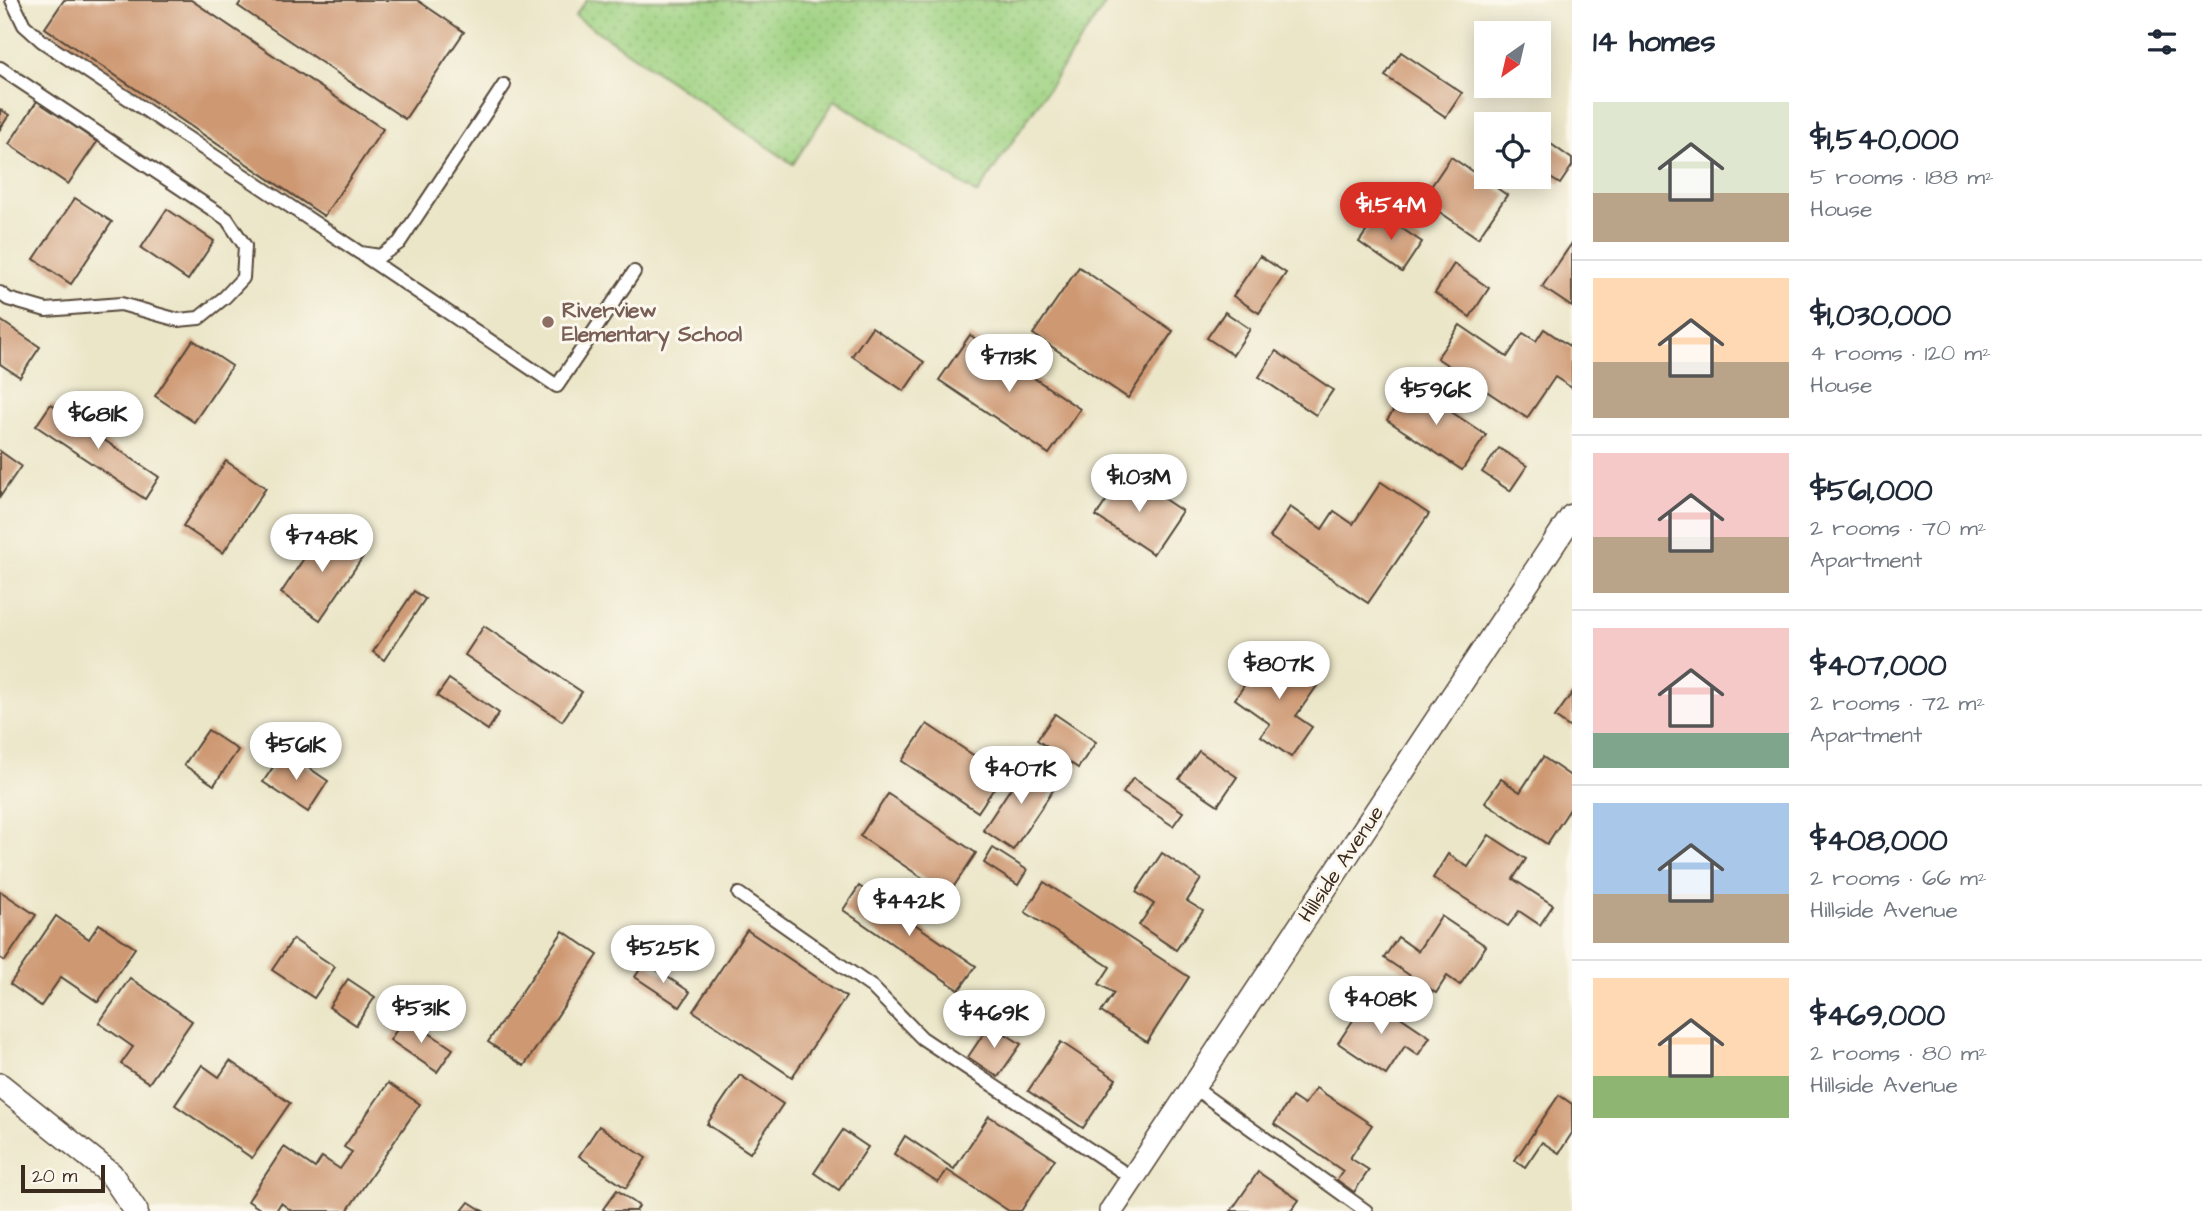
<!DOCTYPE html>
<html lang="en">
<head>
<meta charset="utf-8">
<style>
	body { margin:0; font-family:"Architects Daughter",sans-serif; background:#f6f6f7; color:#1f2937; height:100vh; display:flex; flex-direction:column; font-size:26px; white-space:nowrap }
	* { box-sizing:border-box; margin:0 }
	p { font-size:23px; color:#747a83 }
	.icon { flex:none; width:38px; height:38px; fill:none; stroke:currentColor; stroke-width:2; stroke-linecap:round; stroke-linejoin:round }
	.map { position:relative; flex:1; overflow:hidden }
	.drawer { display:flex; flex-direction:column; background:#fff; width:630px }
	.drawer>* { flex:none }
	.needle { width:46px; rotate:214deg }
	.tools { position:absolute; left:1474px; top:21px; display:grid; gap:14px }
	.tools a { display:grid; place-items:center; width:77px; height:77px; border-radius:0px; background:#fff; box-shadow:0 4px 18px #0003; font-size:35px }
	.scale { position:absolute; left:21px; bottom:18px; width:84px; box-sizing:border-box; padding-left:7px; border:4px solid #3b2a1e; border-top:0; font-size:19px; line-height:24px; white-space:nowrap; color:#3b2a1e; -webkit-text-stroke:5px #fbf7ec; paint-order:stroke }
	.price { position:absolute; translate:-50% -60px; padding:0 16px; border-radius:24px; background:#fff; color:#222; font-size:23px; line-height:46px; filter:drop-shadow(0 2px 4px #0008) }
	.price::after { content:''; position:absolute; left:50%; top:42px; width:21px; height:16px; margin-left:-10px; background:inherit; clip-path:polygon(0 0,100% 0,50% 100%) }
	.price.selected { background:#d93025; color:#fff }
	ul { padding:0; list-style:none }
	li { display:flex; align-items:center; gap:21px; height:175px; padding:0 21px }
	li+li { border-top:2px solid #e0e1e3 }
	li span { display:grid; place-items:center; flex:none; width:196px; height:140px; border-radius:0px; color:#555 }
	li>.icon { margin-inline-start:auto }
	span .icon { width:84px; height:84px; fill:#fffc; stroke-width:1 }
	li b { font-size:30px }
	h2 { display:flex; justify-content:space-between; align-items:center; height:84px; padding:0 21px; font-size:30px }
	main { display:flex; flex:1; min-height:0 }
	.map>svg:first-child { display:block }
	.grass { fill:url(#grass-dots); stroke:#6d7e50; stroke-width:2 }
	.building { fill:#ce9872 }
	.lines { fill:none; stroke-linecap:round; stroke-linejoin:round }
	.lane-casing { stroke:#554638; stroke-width:16 }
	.street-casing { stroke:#554638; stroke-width:26 }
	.lane { stroke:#fff; stroke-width:12 }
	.street { stroke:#fff; stroke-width:23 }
	.education-dot { fill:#8d6e63; stroke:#fbf7ec; stroke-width:2.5 }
	.labels { text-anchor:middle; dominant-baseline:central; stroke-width:6; stroke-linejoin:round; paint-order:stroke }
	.education-label { font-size:21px; font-weight:bold; fill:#785e54; stroke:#fbf7ec; text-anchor:start }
	.street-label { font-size:21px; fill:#3b2a1e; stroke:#fbf7ec }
</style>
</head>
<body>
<main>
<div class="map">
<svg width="1572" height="1211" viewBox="0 0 1572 1211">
	<defs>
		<pattern id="grass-dots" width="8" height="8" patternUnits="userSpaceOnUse" patternTransform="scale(1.75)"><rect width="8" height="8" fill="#9fd282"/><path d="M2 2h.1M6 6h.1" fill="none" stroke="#8ab470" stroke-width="1.8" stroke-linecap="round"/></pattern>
	</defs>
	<rect width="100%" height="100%" fill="#fbf7ec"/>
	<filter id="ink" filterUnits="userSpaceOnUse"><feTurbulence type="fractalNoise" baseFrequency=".0143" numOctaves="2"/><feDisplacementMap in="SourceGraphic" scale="14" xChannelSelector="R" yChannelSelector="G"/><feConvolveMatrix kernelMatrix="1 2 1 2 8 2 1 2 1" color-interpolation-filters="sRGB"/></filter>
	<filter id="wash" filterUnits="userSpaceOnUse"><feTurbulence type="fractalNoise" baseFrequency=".00686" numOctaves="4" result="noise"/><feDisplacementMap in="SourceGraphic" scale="28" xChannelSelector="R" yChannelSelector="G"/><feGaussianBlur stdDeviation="1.57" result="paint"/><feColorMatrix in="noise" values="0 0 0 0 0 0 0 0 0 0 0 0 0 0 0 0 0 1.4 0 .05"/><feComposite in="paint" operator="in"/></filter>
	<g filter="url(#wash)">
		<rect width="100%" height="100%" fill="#ebe6c8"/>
		<path class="grass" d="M587,0H1108L977,194L835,100L793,164L575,16Z"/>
		<g id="blocks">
			<g class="building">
				<path d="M64,0H191L383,129L324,216L45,28Z"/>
				<path d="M242,0H417L464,32L405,119L238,6Z"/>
				<path d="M1401,52L1462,93L1446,117L1385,76Z"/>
				<path d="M37,101L97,142L68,184L9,144Z"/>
				<path d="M0,109L9,115L0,129Z"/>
				<path d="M1551,144L1572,159V166L1560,184L1538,170V163Z"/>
				<path d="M1451,157L1507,195L1478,238L1422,200Z"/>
				<path d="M75,198L112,222L71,284L34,259Z"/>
				<path d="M167,209L214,241L188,280L141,248Z"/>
				<path d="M1379,213L1422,242L1402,272L1359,242Z"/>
				<path d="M1572,243V307L1542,287Z"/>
				<path d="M1260,256L1286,273L1259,313L1233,296Z"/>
				<path d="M1454,264L1489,288L1470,317L1435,293Z"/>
				<path d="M1079,267L1173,331L1128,398L1033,334Z"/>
				<path d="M1225,312L1250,329L1233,355L1207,338Z"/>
				<path d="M0,320L40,347L20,377L0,364Z"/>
				<path d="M1460,325L1507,357L1523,333L1536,341L1544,329L1572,348V388L1555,377L1527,418L1437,358Z"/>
				<path d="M872,327L924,362L904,391L852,356Z"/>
				<path d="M970,335L1080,409L1049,454L939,380Z"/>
				<path d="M193,340L232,366L194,422L155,396Z"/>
				<path d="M1276,351L1333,390L1316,415L1259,377Z"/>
				<path d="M1411,385L1486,435L1462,470L1387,420Z"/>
				<path d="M51,404L159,477L145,499L36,426Z"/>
				<path d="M1499,448L1527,466L1510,491L1482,472Z"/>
				<path d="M0,451L21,466L0,497Z"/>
				<path d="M226,461L266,488L223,553L183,526Z"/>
				<path d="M1125,473L1182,511L1153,554L1096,516Z"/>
				<path d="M1381,482L1429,514L1368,603L1270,537L1290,507L1322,529L1334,511L1353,524Z"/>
				<path d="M324,528L364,555L320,620L281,593Z"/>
				<path d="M414,591L425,599L384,660L373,652Z"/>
				<path d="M484,626L582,692L562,721L465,655Z"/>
				<path d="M1269,649L1319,683L1296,716L1312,727L1291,757L1261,736L1270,724L1235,699Z"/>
				<path d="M449,679L499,713L488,730L437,696Z"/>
				<path d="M1572,693V729L1555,717Z"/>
				<path d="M1055,714L1096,742L1078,768L1037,740Z"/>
				<path d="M927,724L1003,775L978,812L902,761Z"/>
				<path d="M208,730L238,750L214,785L184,765Z"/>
				<path d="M284,751L328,781L308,812L263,782Z"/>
				<path d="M1199,751L1237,777L1218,805L1179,779Z"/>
				<path d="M1543,757L1572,777V806L1547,844L1485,802L1501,779L1520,792Z"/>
				<path d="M1028,762L1058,783L1013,850L983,830Z"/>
				<path d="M1133,778L1183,812L1173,826L1123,793Z"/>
				<path d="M888,794L976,853L948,895L860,836Z"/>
				<path d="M1489,835L1526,859L1513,879L1553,905L1540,925L1519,911L1508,926L1433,878L1448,854L1468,867Z"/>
				<path d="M993,848L1027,870L1018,885L984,863Z"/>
				<path d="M1162,853L1201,879L1187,901L1203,911L1176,950L1139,925L1154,904L1136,892Z"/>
				<path d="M1044,882L1189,977L1147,1042L1101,1012L1114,993L1099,984L1110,967L1025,912Z"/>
				<path d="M859,886L976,966L959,990L843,910Z"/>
				<path d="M0,891L36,915L5,961L0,958Z"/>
				<path d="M56,916L89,939L99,924L135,948L98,1002L61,977L41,1006L10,984Z"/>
				<path d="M1441,916L1486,946L1460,985L1447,976L1436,993L1384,958L1398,937L1418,951Z"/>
				<path d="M747,930L846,997L792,1077L693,1011Z"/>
				<path d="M563,931L598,955L524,1066L488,1042Z"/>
				<path d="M293,939L335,967L314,998L272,970Z"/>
				<path d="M645,962L690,992L680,1007L635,977Z"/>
				<path d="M130,978L192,1021L149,1083L121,1064L133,1047L99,1023Z"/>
				<path d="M348,979L375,997L356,1025L329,1007Z"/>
				<path d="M1369,996L1430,1037L1418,1055L1405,1046L1386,1075L1338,1043Z"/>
				<path d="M405,1017L453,1049L437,1072L390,1040Z"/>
				<path d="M990,1024L1021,1044L998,1077L968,1057Z"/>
				<path d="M1061,1042L1116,1079L1083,1128L1028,1091Z"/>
				<path d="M230,1061L290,1103L252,1158L175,1105L202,1065L219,1077Z"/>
				<path d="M740,1075L783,1104L750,1153L707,1124Z"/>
				<path d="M388,1083L420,1104L347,1211H292L281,1203L276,1211H263L248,1201L284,1147L315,1168L322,1157L340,1169L352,1152L344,1147Z"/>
				<path d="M1316,1088L1372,1125L1350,1158L1369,1170L1354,1192L1337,1180L1343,1171L1274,1124L1292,1097L1304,1105Z"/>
				<path d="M1559,1095L1572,1104V1133L1559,1153L1542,1142L1525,1167L1515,1160Z"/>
				<path d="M989,1116L1055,1159L1021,1211H1009L947,1170L938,1183L894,1154L905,1136L954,1169Z"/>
				<path d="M599,1126L646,1158L626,1188L579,1156Z"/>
				<path d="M843,1130L868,1147L839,1190L814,1173Z"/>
				<path d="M1258,1172L1299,1200L1291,1211H1231Z"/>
				<path d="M617,1190L639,1206L636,1211H606L603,1209Z"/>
				<path d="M469,1202L483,1211H462Z"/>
			</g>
		</g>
	</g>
	<g filter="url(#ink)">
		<use href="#blocks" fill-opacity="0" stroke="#554638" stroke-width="2"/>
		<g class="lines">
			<g class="lane-casing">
				<g id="lane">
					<path d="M12,0L24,25L42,41L360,253L380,256L399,243L504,85"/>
					<path d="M0,68L227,219L245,246L243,278L225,297L199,318L178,320L121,304L46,310L8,299L0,293"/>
					<path d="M363,255L557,386L634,272"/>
					<path d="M739,894L872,987L922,1038L1132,1178"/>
					<path d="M1193,1087L1366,1211"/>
				</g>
			</g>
			<g class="street-casing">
				<g id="street">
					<path d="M0,1085L111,1174L136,1211"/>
					<path d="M1111,1211L1572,516"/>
				</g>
			</g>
			<use href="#lane" class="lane"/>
			<use href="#street" class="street"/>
		</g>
	</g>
	<circle class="education-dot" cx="548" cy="322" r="7"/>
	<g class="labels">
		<g class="education-label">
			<text x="562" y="310">Riverview<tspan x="562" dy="24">Elementary School</tspan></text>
		</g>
		<g class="street-label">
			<text transform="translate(1341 864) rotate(-56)">Hillside Avenue</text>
		</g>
	</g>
</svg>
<div class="tools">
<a><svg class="needle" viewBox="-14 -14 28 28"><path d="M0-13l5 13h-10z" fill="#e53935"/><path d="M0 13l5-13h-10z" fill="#747a83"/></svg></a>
<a><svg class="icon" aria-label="locate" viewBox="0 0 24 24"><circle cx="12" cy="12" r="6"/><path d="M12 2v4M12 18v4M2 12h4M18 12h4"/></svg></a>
</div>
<div class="scale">20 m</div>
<b class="price selected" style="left:1391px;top:242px">$1.54M</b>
<b class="price" style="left:1009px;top:394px">$713K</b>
<b class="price" style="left:1436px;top:427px">$596K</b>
<b class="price" style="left:98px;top:451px">$681K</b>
<b class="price" style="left:1139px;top:514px">$1.03M</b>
<b class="price" style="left:322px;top:574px">$748K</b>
<b class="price" style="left:1279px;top:701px">$807K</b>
<b class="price" style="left:296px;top:782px">$561K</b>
<b class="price" style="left:1021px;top:806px">$407K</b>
<b class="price" style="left:909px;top:938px">$442K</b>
<b class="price" style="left:663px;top:985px">$525K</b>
<b class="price" style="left:1381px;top:1036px">$408K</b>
<b class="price" style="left:421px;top:1045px">$531K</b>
<b class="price" style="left:994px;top:1050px">$469K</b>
</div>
<section class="drawer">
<h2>14 homes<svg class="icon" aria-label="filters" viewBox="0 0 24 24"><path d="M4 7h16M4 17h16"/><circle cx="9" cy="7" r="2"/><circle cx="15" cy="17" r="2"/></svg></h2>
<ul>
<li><span style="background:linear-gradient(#dfe7d0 65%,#b9a48a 0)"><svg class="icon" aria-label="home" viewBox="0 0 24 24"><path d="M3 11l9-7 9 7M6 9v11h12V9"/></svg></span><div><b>$1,540,000</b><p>5 rooms · 188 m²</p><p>House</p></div></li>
<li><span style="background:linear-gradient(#ffd9b3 60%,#b9a48a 0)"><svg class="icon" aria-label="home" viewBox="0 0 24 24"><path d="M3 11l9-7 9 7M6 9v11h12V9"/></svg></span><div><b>$1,030,000</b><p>4 rooms · 120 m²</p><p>House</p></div></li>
<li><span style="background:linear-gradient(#f6c9c9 60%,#b9a48a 0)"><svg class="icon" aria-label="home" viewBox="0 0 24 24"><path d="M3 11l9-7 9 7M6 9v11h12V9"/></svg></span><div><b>$561,000</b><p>2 rooms · 70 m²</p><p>Apartment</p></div></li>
<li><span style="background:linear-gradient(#f6c9c9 75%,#7fa58c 0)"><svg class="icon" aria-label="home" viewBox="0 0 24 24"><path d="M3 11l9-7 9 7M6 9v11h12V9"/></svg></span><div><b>$407,000</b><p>2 rooms · 72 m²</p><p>Apartment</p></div></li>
<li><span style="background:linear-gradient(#a9c7e8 65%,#b9a48a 0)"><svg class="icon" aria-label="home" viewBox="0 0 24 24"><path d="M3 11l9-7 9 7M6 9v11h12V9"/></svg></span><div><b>$408,000</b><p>2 rooms · 66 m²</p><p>Hillside Avenue</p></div></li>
<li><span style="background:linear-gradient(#ffd9b3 70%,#8fb573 0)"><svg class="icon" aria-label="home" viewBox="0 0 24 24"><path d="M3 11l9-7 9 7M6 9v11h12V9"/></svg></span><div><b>$469,000</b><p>2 rooms · 80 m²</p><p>Hillside Avenue</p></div></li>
</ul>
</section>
</main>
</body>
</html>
